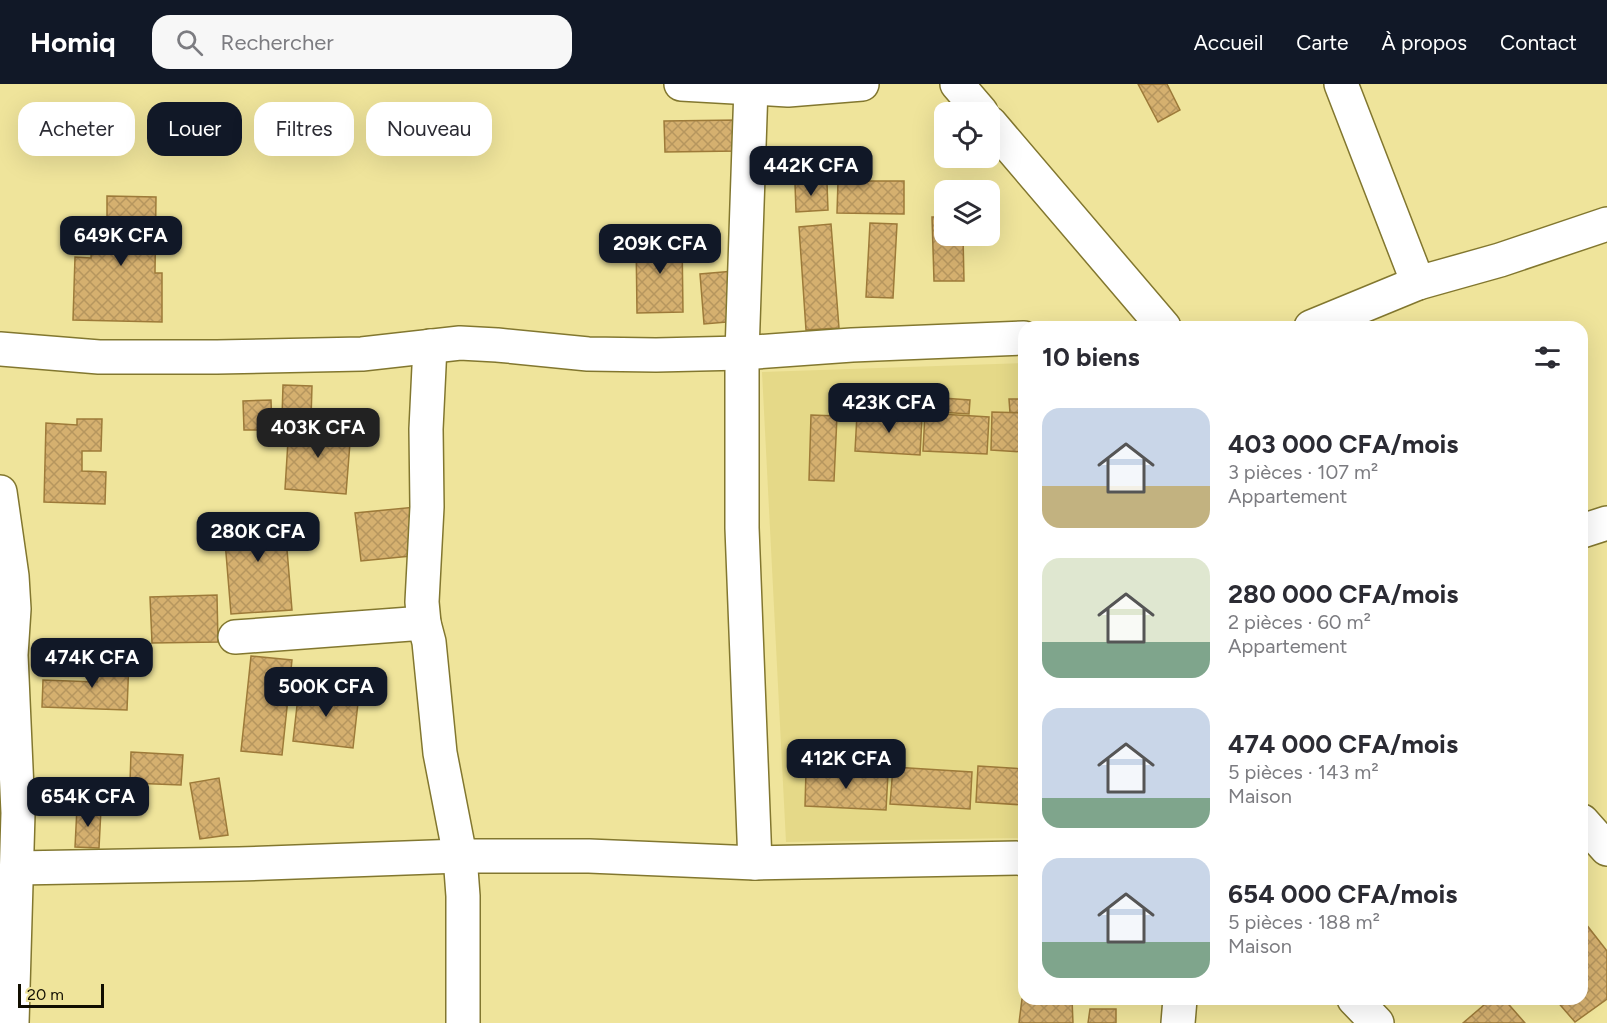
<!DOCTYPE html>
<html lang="fr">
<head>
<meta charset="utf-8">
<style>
	body { margin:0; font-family:Figtree,sans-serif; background:#f7f7f7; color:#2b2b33; height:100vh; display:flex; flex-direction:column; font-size:22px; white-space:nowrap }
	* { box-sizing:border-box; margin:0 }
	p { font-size:20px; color:#7c7c81 }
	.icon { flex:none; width:33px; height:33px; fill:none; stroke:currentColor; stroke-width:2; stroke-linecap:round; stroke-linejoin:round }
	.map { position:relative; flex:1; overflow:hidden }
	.details { position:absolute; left:1018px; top:237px; width:570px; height:684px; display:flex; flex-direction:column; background:#fff; border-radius:18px; box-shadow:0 6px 24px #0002 }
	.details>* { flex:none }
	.hud { position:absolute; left:18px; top:18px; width:570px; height:54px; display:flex; gap:12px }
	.fabs { position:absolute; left:934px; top:18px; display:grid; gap:12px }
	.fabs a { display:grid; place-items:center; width:66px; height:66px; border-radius:12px; background:#fff; box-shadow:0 6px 24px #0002; font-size:30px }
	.scale { position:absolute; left:18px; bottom:15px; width:86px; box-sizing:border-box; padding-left:6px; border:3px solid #110e00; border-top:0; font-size:16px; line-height:21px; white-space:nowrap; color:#110e00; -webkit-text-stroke:4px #efe49b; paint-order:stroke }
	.price { position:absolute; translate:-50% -51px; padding:0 14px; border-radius:12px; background:#111827; color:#fff; font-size:20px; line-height:39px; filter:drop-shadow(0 2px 3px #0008) }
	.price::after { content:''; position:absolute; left:50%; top:36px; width:18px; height:14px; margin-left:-9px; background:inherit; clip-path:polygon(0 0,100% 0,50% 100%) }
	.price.active { background:#222; color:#fff }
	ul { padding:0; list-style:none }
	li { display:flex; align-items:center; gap:18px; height:150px; padding:0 24px }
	li span { display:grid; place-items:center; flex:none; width:168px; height:120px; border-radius:18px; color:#555 }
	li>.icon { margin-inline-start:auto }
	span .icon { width:72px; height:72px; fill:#fffc; stroke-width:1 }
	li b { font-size:26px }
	h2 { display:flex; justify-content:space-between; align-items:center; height:72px; padding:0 24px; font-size:26px }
	.pill { padding:0 21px; border-radius:18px; background:#fff; box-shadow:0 6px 24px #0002; font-size:21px; line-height:54px }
	.pill.active { background:#111827; color:#fff }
	header { display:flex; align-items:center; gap:36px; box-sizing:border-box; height:84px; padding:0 30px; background:#111827; color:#fff }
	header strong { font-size:28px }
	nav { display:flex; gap:33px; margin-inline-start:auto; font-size:21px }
	.search { width:420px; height:54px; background:#f7f7f7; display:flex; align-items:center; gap:15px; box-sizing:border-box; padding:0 21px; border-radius:18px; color:#7c7c81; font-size:22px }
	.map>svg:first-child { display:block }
	.built { fill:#e5d988 }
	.building { fill:url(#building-cross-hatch); stroke:#9d7a39; stroke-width:1.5 }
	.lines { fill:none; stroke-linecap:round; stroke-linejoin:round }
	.minor-casing { stroke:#82772f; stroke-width:36 }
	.minor { stroke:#fff; stroke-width:33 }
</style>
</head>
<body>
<header>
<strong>Homiq</strong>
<div class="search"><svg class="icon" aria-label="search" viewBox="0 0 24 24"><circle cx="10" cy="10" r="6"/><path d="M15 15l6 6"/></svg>Rechercher</div>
<nav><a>Accueil</a><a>Carte</a><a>À propos</a><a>Contact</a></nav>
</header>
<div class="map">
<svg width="1607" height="939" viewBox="0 0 1607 939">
	<defs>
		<pattern id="building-cross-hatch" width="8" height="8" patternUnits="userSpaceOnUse" patternTransform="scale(1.5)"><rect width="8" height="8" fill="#d5b06f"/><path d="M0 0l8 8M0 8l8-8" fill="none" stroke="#b6965e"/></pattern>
	</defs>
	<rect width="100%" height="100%" fill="#efe49b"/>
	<path class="built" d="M1024,279V754L786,758L762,288Z"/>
	<g class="building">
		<path d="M1138,0H1167L1180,26L1158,38Z"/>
		<path d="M738,36V67L665,68L664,37Z"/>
		<path d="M838,97H904V130L837,129Z"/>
		<path d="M827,99L828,126L796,128L795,100Z"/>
		<path d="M107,112L156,113L155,189H162V238L73,236L75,173L91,174L92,146L107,147Z"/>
		<path d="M932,133H945V152H963L964,197H934Z"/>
		<path d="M870,139L897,140L893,214L866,213Z"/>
		<path d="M831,140L839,244L806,246L799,143Z"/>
		<path d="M682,153L683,228L637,229L636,154Z"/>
		<path d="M734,187L738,237L704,240L700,190Z"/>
		<path d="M283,301L312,302L311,335L282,334Z"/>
		<path d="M942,314L970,316L969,330L940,328Z"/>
		<path d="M902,315V329L872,330V316Z"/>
		<path d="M1009,315H1024V328L1010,329Z"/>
		<path d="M271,316L272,346H244L243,317Z"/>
		<path d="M992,328L1024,329V368L991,366Z"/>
		<path d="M925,329L989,333L987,370L923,367Z"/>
		<path d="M857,330L922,333L920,371L855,367Z"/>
		<path d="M811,331L837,332L834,397L809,396Z"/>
		<path d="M77,335H102L101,367H82V387L106,388L105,420L44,418L46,339L77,341Z"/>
		<path d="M289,341L351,346L346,410L285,405Z"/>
		<path d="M416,423L421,471L361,477L355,429Z"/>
		<path d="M284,429L292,526L231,530L223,433Z"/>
		<path d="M217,511L218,558L152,559L150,513Z"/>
		<path d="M251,572L292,576L282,671L241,667Z"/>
		<path d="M98,575L129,576L127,626L42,623L43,596L97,598Z"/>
		<path d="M299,604L359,610L353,664L293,657Z"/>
		<path d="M131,668L183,671L181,701L130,699Z"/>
		<path d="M978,682L1024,685V721L976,718Z"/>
		<path d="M893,683L972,688L970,725L890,720Z"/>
		<path d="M806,686L888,690L886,726L805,722Z"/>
		<path d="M219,694L228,751L200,755L190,699Z"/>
		<path d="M77,723L101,725L99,764L75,763Z"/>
		<path d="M1582,835L1607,867V915L1575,938L1555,915H1582Z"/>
		<path d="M1022,915H1072L1073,939H1019Z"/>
		<path d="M1491,915H1504L1525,939H1463Z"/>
		<path d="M1090,925H1116V939H1088Z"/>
	</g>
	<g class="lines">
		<g class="minor-casing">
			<g id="minor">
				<path d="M681,0L788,6L862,0"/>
				<path d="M957,0L981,28"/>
				<path d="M1341,0L1418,199"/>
				<path d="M751,3L742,269V444L755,779"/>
				<path d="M990,39L1164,243"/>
				<path d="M1311,243L1418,199L1500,176L1607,140"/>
				<path d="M430,262L426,345L427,423L422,518L424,539L429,558L440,669L460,772L463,812V939"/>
				<path d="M0,265L99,273H217L362,270L460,259L497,261L588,270L656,271L742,269L852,261L1024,254"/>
				<path d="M0,408L12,492L14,525L11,571L18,729L12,939"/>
				<path d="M1582,447L1607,439"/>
				<path d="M235,553L424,539"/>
				<path d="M1582,737L1607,765"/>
				<path d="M17,784L239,780L460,772H589L755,779L1024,774"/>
				<path d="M1354,915L1377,939"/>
				<path d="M1178,939L1180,915"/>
			</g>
		</g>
		<use href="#minor" class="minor"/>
	</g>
</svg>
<div class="fabs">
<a><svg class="icon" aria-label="locate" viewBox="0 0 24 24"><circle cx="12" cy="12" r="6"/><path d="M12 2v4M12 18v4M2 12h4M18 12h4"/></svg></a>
<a><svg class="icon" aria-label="layers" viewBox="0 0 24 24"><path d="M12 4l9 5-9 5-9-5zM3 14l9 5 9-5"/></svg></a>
</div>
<div class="scale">20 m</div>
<b class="price" style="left:811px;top:113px">442K CFA</b>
<b class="price" style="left:121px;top:183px">649K CFA</b>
<b class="price" style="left:660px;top:191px">209K CFA</b>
<b class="price" style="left:889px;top:350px">423K CFA</b>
<b class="price active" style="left:318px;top:375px">403K CFA</b>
<b class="price" style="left:258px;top:479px">280K CFA</b>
<b class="price" style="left:92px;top:605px">474K CFA</b>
<b class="price" style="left:326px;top:634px">500K CFA</b>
<b class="price" style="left:846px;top:706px">412K CFA</b>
<b class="price" style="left:88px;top:744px">654K CFA</b>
<div class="hud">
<a class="pill">Acheter</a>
<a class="pill active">Louer</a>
<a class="pill">Filtres</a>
<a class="pill">Nouveau</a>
</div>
<section class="details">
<h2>10 biens<svg class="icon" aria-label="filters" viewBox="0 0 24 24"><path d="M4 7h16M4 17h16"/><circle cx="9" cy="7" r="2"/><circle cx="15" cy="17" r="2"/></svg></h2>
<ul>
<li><span style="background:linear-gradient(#c9d6e8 65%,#c2b280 0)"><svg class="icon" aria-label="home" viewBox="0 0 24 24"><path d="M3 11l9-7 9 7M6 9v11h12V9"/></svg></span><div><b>403 000 CFA/mois</b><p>3 pièces · 107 m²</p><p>Appartement</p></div></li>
<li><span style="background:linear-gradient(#dfe7d0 70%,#7fa58c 0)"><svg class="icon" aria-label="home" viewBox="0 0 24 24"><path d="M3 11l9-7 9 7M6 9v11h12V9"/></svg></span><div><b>280 000 CFA/mois</b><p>2 pièces · 60 m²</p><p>Appartement</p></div></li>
<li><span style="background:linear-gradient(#c9d6e8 75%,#7fa58c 0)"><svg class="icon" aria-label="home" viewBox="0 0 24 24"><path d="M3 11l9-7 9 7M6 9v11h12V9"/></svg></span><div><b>474 000 CFA/mois</b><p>5 pièces · 143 m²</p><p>Maison</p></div></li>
<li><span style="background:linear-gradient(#c9d6e8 70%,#7fa58c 0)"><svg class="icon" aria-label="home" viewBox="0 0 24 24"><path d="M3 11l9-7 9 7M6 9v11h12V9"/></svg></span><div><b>654 000 CFA/mois</b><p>5 pièces · 188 m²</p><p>Maison</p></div></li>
</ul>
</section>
</div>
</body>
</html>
